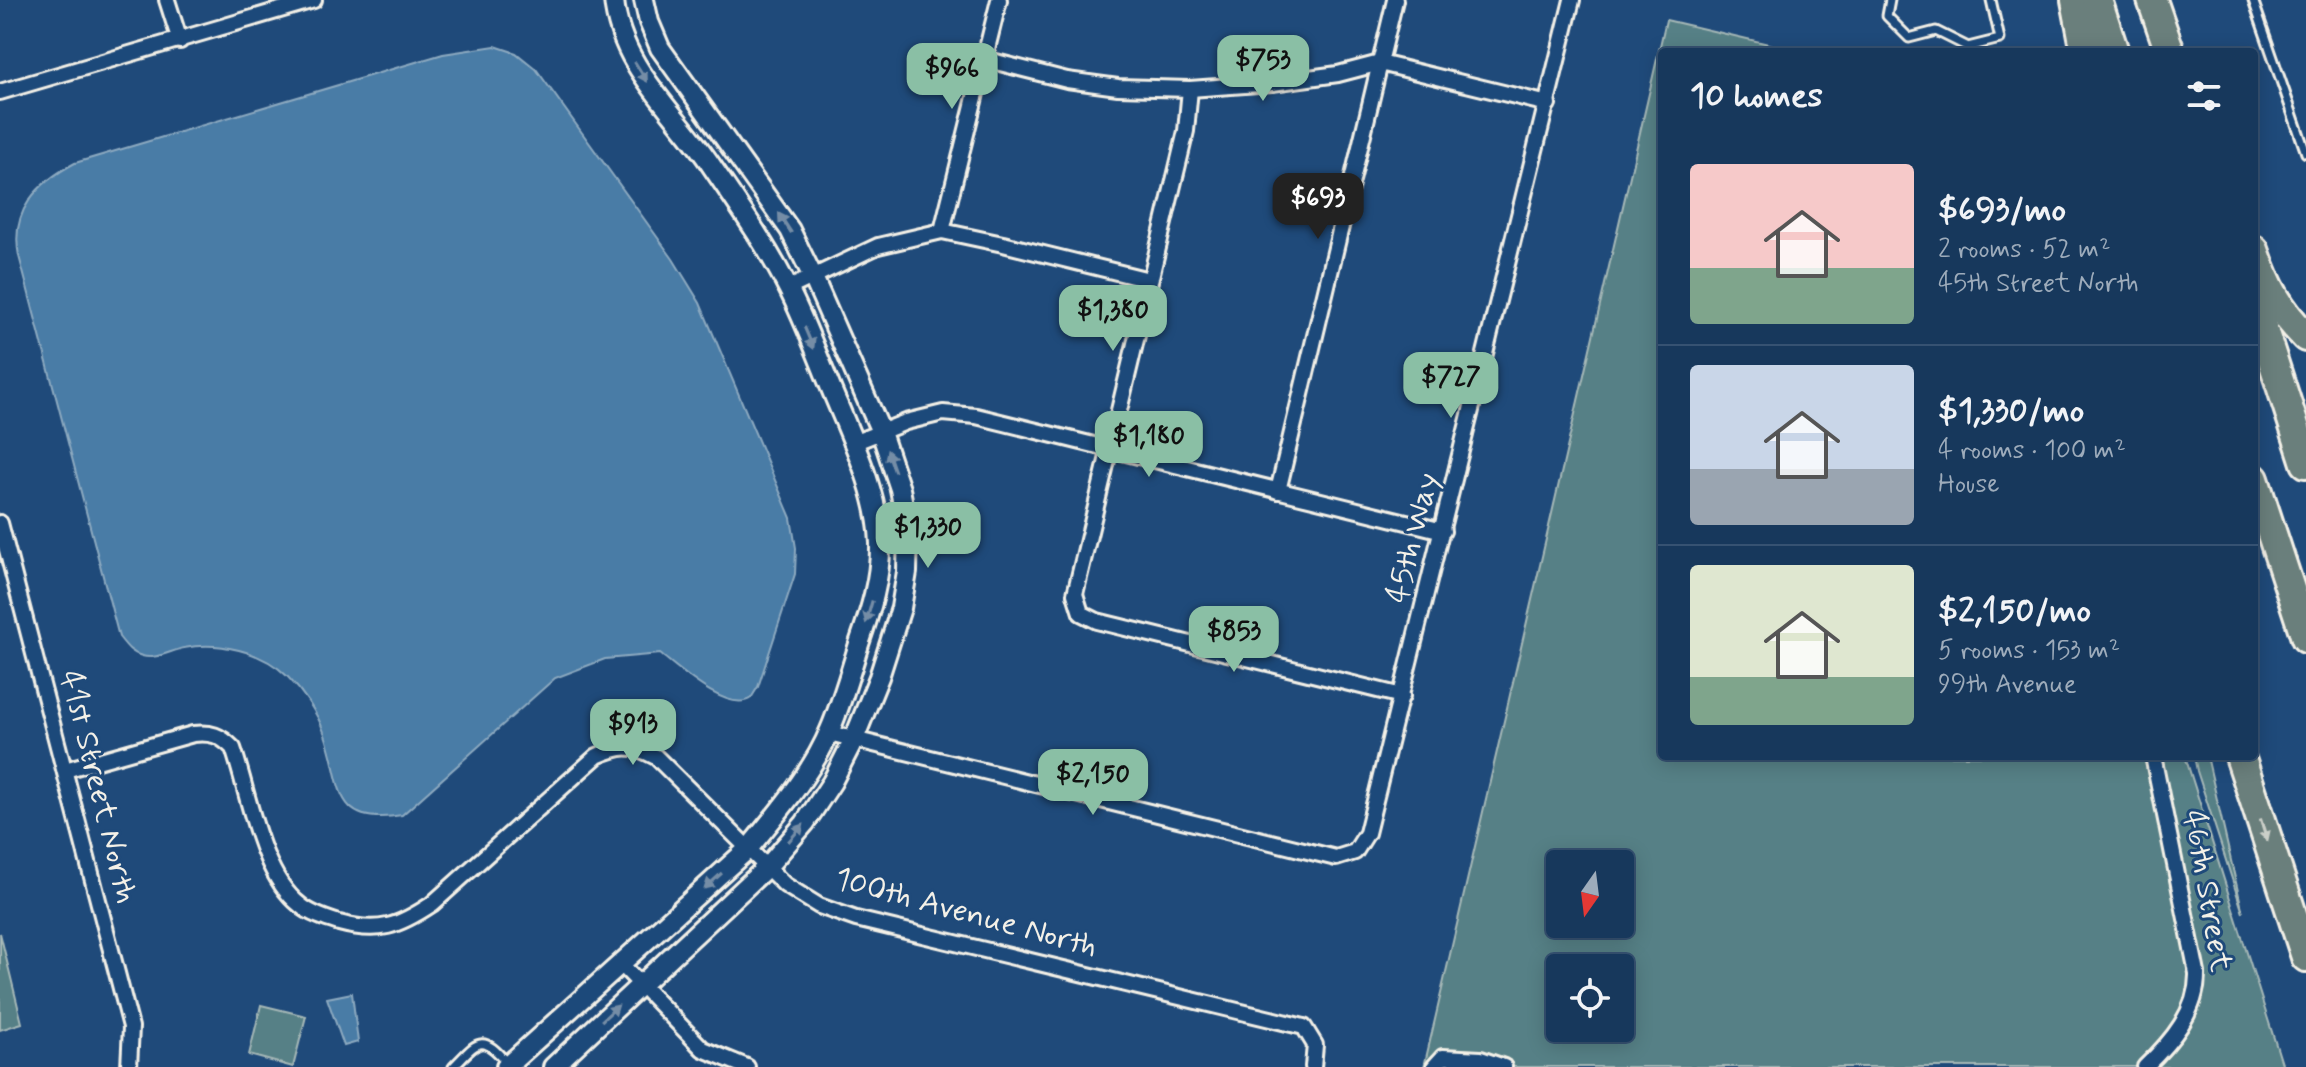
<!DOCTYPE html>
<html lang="en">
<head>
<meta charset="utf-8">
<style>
	body { margin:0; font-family:Mynerve,sans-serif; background:#203f62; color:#f1f3f6; height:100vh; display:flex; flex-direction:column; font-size:30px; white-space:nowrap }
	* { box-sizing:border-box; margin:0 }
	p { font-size:26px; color:#9eacbb }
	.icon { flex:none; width:44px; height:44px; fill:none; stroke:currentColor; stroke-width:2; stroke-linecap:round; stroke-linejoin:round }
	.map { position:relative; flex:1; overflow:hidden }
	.details { position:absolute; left:1658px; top:48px; width:600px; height:712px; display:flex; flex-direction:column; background:#17385c; border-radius:8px; box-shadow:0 4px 20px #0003,0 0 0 2px #365272 }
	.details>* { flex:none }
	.needle { width:52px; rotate:194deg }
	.controls { position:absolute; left:1546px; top:850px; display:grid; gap:16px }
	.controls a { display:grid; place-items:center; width:88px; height:88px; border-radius:8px; background:#17385c; box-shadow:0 4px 20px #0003,0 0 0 2px #365272; font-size:40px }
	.price { position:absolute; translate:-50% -68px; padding:0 18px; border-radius:16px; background:#8abfa5; color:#111; font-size:26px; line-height:52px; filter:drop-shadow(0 2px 4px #0008) }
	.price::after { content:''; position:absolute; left:50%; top:48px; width:24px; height:18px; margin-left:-12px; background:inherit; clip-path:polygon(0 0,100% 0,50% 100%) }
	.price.on { background:#222; color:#fff }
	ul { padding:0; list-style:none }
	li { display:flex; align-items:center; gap:24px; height:200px; padding:0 32px }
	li+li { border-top:2px solid #365272 }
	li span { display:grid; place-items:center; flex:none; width:224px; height:160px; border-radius:8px; color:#555 }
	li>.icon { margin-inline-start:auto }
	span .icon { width:96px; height:96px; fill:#fffc; stroke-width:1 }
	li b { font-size:34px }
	h2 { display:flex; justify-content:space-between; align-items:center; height:96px; padding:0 32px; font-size:34px }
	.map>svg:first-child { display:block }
	.green { fill:#578086; stroke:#a6b8b7; stroke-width:2; fill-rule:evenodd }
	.water { fill:#497ba6; stroke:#8daac0; stroke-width:2 }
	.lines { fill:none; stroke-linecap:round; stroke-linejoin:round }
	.service-casing { stroke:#f4f1e8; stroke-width:13 }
	.minor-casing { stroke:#f4f1e8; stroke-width:20 }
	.tertiary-casing { stroke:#f4f1e8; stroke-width:24 }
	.motorway-casing { stroke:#f4f1e8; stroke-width:34 }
	.service { stroke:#1f4a7a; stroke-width:7 }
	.minor { stroke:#1f4a7a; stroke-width:14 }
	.tertiary { stroke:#1f4a7a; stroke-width:18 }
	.motorway { stroke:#6b7f7c; stroke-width:28 }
	.oneway { fill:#748da6 }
	.oneway2 { fill:#cbcfc8 }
	.labels { text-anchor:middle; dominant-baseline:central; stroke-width:6; stroke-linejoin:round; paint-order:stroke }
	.street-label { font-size:32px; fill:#f4f1e8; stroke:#1f4a7a }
</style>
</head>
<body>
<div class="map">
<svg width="2306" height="1067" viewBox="0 0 2306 1067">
	<rect width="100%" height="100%" fill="#1f4a7a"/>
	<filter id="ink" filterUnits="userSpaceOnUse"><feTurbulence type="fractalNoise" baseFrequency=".0125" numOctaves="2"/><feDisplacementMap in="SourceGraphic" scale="16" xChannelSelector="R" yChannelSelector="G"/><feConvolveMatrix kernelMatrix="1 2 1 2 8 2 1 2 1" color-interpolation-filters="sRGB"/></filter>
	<g filter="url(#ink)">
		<g class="green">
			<path d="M1666,20L1803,52H1662V756H2185L2283,1067H1424ZM1560,864H1620V924H1560ZM1560,968H1620V1028H1560Z"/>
			<path d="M2194,756H2207L2243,913L2197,771Z"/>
			<path d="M0,933L22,1023L0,1030Z"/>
			<path d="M261,1005L306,1016L293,1067L249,1055Z"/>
		</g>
		<g class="water">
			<path d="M495,46L516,53L536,69L673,259L700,303L791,518L796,548L795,574L758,687C757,688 752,697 751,698C729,715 677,667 660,654L605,659L555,678L402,815C329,828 343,781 324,732C317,712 302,691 287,676C262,651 218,641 184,648C170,651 156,660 142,656C131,653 126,646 119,637L19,256C10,211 37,183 75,163L443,54Z"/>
			<path d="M352,993L358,1042L344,1046L327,998Z"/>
		</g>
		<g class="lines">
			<g class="service-casing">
				<g id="service">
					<path d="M1890,0L1887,16L1909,38L1936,31L1968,47L2000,39L1991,0"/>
					<path d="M2253,0L2306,153"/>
					<path d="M453,1067C478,1042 481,1032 507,1063"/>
				</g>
			</g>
			<g class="minor-casing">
				<g id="minor">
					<path d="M167,0L180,41"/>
					<path d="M984,59L1067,80L1118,87L1190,89L1272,83L1338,74L1380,63L1548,104"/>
					<path d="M1190,89L1186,131L1075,594L1081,613L1097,621L1402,696"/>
					<path d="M0,92L314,0"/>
					<path d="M942,231L999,0"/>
					<path d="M789,288L878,246L942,231L1003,244L1149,280"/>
					<path d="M853,443L906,422L943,413L976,416L1443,531"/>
					<path d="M1278,491L1395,0"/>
					<path d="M0,523L131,1027L129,1067"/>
					<path d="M829,733L1336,858L1355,852L1367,833L1572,0"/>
					<path d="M65,770L193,734C211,732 220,735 233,748C249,794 260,874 300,905C310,914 326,919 339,923C379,934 399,926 432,904L597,756C621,745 632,744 656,757L785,885L819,906L856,919L1304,1027L1315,1045L1313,1067"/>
					<path d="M621,964L703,1049L747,1067"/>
					<path d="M1434,1067L1443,1057L1481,1059L1504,1067"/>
					<path d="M2145,1067C2171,1042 2198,1011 2197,973L2153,756"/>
				</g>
			</g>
			<g class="tertiary-casing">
				<g id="tertiary">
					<path d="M506,1067L748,849C776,815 813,772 830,730C842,702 850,673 859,644C870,612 881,578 880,543C878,496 856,448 838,405C821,366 807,325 788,288C766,244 738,205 711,165C676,112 620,67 614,0"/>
					<path d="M553,1067L768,866L805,823L832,782L854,739L879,677L901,608L907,572L908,531L900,489L881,432L813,277L790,230L660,48L649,22L644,0"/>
				</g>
			</g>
			<g class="motorway-casing">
				<g id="motorway">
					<path d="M2076,0L2086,52"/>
					<path d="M2097,0L2114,52"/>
					<path d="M2152,0L2170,52"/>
					<path d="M2254,250C2267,287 2278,309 2306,337"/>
					<path d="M2254,302L2306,463"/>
					<path d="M2254,479L2306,638"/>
					<path d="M2240,756L2306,957"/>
				</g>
			</g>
			<use href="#service" class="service"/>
			<use href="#minor" class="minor"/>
			<use href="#tertiary" class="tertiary"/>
			<use href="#motorway" class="motorway"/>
		</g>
		<defs><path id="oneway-solid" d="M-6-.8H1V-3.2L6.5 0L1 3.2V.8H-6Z" transform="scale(2)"/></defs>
		<g class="oneway">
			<use href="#oneway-solid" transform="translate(641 72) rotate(58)"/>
			<use href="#oneway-solid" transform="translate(785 223) rotate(-123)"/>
			<use href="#oneway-solid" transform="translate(809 338) rotate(67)"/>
			<use href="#oneway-solid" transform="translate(891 461) rotate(-109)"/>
			<use href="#oneway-solid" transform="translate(869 612) rotate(106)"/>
			<use href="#oneway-solid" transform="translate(796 833) rotate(-49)"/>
			<use href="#oneway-solid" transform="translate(713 881) rotate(138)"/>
			<use href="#oneway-solid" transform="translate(610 1013) rotate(-43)"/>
		</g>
		<use class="oneway2" href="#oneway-solid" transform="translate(2264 830) rotate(72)"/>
	</g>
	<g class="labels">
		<g class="street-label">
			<text transform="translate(1413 538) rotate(-76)">45th Way</text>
			<text transform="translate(98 787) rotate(76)">41st Street North</text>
			<text transform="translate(2207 891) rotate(80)">46th Street</text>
			<text transform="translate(966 913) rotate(15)">100th Avenue North</text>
		</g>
	</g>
</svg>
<div class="controls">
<a><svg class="needle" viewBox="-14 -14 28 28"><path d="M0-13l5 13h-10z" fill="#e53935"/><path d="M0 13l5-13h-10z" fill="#9eacbb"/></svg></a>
<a><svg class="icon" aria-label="locate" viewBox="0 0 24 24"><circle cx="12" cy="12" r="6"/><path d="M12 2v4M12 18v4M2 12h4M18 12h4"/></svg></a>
</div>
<b class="price" style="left:1263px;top:103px">$753</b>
<b class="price" style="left:952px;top:111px">$966</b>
<b class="price on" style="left:1318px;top:241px">$693</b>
<b class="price" style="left:1113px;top:353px">$1,380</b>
<b class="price" style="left:1451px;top:420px">$727</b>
<b class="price" style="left:1149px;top:479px">$1,180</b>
<b class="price" style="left:928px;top:570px">$1,330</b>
<b class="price" style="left:1234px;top:674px">$853</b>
<b class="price" style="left:633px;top:767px">$913</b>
<b class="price" style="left:1093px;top:817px">$2,150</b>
<section class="details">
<h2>10 homes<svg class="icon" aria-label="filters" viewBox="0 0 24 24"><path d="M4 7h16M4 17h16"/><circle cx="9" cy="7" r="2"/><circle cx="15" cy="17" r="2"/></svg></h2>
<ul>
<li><span style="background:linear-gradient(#f6c9c9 65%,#7fa58c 0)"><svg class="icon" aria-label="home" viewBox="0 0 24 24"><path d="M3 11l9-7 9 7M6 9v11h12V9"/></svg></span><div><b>$693/mo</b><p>2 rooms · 52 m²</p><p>45th Street North</p></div></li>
<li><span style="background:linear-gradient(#c9d6e8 65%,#9aa5b1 0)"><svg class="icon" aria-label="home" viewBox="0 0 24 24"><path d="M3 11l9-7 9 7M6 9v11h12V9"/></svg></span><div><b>$1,330/mo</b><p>4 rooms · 100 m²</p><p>House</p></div></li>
<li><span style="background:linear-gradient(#dfe7d0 70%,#7fa58c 0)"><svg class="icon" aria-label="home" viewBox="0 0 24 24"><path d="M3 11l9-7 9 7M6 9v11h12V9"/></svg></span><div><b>$2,150/mo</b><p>5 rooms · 153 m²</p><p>99th Avenue</p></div></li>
</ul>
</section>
</div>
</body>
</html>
